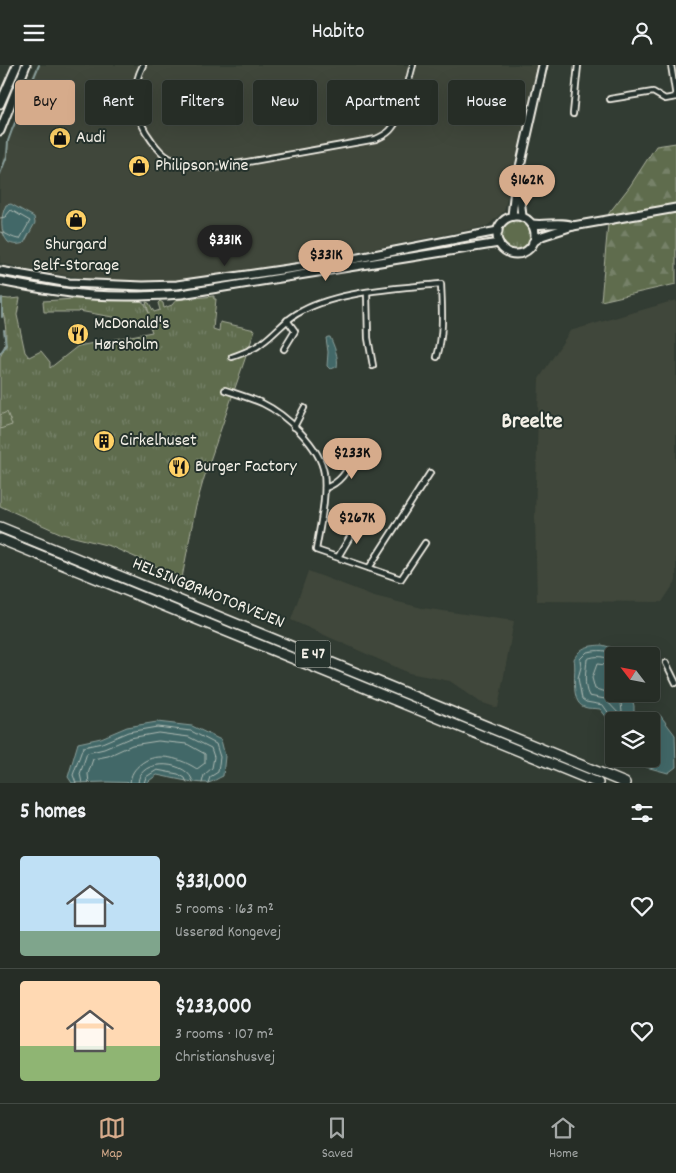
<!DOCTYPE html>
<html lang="en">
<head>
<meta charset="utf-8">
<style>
	body { margin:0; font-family:Dekko,sans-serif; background:#323932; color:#f1f3f6; height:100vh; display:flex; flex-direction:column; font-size:19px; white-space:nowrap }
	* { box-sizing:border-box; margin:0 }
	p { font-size:16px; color:#a4a8a7 }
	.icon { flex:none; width:28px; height:28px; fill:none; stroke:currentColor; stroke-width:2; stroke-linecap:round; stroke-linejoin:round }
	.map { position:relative; height:718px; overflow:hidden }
	.sheet { display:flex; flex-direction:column; background:#262d26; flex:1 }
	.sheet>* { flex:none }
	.banner { position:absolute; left:15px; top:15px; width:646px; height:45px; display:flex; gap:10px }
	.needle { width:32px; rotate:302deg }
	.controls { position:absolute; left:605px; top:582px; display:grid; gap:10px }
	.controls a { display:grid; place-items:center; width:55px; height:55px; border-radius:5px; background:#262d26; box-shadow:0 5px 20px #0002,0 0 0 1px #424943; font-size:25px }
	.price { position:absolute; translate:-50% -42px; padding:0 11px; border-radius:18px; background:#d6ab8b; color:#111; font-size:16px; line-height:32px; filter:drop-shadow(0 1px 2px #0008) }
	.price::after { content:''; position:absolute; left:50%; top:30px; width:15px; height:11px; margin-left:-8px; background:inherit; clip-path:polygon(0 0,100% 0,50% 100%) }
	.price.on { background:#222; color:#fff }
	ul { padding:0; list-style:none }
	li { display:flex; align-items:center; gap:15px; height:125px; padding:0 20px }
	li+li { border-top:1px solid #424943 }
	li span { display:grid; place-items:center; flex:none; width:140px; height:100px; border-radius:5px; color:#555 }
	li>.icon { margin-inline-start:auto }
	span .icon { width:60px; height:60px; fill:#fffc; stroke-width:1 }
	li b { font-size:21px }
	h2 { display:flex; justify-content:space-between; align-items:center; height:60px; padding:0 20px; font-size:21px }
	.pill { padding:0 18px; border-radius:5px; background:#262d26; box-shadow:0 5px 20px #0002,0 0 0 1px #424943; font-size:18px; line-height:45px }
	.pill.on { background:#d6ab8b; color:#111 }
	header { display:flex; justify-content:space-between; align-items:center; height:65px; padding:0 20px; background:#262d26; font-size:22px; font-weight:600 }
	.menu { display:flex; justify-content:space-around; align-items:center; height:70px; border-top:1px solid #424943; background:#262d26; font-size:14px; color:#a4a8a7 }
	.menu a { display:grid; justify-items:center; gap:2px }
	.menu .on { color:#d6ab8b }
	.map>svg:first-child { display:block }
	.built { fill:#40473b }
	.grass { fill:url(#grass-tufts); stroke:#a9ae9b }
	.forest { fill:url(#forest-firs); stroke:#a9ae9b }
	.garden { fill:#5e6c4e; stroke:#a9ae9b }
	.water { fill:#436867; stroke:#8a9f9b }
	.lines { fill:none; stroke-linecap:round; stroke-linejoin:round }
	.shore { stroke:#adbab4; stroke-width:1 }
	.stream { stroke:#8a9f9b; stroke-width:2 }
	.street-casing { stroke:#f4f1e8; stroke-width:8 }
	.secondary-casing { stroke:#f4f1e8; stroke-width:11 }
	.highway-casing { stroke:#f4f1e8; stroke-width:12 }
	.street { stroke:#26332d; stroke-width:4.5 }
	.secondary { stroke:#26332d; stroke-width:7 }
	.highway { stroke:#26332d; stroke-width:9 }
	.labels { text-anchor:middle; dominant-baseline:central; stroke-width:4; stroke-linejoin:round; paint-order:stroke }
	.shield { fill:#26332d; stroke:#b6b8b0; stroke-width:1 }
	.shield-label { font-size:16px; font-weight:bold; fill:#f4f1e8 }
	.poi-label { font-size:18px; fill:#f4f1e8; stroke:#26332d; text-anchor:start }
	.street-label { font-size:18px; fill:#f4f1e8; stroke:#26332d }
	.district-label { font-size:22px; font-weight:bold; fill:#f4f1e8; stroke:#26332d }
</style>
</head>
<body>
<header><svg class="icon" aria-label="menu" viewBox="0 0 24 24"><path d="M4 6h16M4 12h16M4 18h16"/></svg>Habito<svg class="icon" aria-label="person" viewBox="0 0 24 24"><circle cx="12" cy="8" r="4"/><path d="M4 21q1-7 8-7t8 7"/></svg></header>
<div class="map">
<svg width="676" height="718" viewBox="0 0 676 718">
	<defs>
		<pattern id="grass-tufts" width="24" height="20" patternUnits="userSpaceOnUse" patternTransform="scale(1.25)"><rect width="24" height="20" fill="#5e6c4e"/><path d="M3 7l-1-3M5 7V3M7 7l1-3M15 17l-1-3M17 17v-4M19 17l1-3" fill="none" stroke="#768168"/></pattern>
		<pattern id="forest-firs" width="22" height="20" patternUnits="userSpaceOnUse" patternTransform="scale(1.25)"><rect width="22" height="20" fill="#5e6c4e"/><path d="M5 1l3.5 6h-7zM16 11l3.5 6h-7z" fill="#768168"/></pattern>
	</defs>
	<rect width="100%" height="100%" fill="#323c33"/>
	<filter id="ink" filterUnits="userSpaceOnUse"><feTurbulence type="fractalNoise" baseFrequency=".02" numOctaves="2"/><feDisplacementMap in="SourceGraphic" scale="10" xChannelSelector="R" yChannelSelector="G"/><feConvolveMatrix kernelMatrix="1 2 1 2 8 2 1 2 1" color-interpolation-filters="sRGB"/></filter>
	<g filter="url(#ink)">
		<g class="built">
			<path d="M38,0H537L504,146L487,161L220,214L137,220L34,206L0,198V104L27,20Z"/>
			<path d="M676,235V516L662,537L537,536L535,452L539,314L570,266Z"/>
			<path d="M308,506L374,531L422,543L514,556L498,643L480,637L450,616L409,608L291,555Z"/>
		</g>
		<g class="grass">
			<circle cx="516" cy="170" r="15"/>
			<path d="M214,231V234H216L213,264L219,266L220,257L255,265L204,413L195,445L182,513L110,481L62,469L0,441V292C11,273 4,254 0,233L9,234L20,233L17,250L25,287L29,292L41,286L50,297V303L78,281L152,267L147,254L146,258L79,246L78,247H44L43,236L74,234L141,236L145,239L149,248L146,237L149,238L154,247L160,245L158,238L160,236L163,238L164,243L172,240L176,235Z"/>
		</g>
		<path class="forest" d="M676,78V219L601,236L609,148L630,121L656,81Z"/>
		<path class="garden" d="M7,347L12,360L0,364V350Z"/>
		<g class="water">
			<path d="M11,139L34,152L35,158L24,178C18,180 13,180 8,177C0,168 0,152 6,140Z"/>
			<path d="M328,272H330C334,281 339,292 337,302L330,304L327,301L328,287L326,273Z"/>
			<path d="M602,580L613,583L624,591H614V629H631L634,641V656H614V672L610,666L609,655L600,644C595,643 588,644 584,642C569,636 577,605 574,594C581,581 589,581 602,580Z"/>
			<path d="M646,648L660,650L675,670L676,702L668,708L646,702L637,694H651V656H644Z"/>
			<path d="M157,657L192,661L221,675L225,691L223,711C218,713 213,717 208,718C191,718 173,713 157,710L146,718L107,717L72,718L68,712L78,678L101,673L127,662Z"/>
		</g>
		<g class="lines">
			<g class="shore">
				<path d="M0,153L5,152L11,145L30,156L20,174C12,174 7,168 0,167"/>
				<path d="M614,597C607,591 595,590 587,594C586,606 583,620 589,631L605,634L620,650L622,647L620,629"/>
				<path d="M614,607L606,600L597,599L592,613L595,624L611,628L614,623"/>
				<path d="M614,656L603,640L586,637L582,634L578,613L581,602L580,594L587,587C598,585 607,584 617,591"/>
				<path d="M76,718L73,710L83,682L102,678L128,667L157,662L191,666L216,679L220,692L218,707L210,712L208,718"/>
				<path d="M82,718L80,709L87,688L104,684L130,673L158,668L189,672L211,683L214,692L212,703L204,710L202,718"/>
				<path d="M89,718L88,709L93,694L108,691L132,680L158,676L187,679L205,689V698L197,704C182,694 158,686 142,698C134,704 131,709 130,718"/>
				<path d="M138,718C139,691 191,696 193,718"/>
				<path d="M144,718L146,712L157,705L178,709L185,713L187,718"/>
			</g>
			<g class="stream">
				<path d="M0,109L7,91L8,76L12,65L39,0"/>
				<path d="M2,252V233"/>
				<path d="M0,289L6,280L4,265"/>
			</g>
			<g class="street-casing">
				<g id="street">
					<path d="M143,0C129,28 134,52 152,76C157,83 162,89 169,93C183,100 198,102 214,103L376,74C382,71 388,69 392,63C402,52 408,16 413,0"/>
					<path d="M671,0L676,32"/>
					<path d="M610,34L653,27L665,34L676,32"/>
					<path d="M573,49L578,0"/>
					<path d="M367,228L368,273L373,301"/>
					<path d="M284,284L295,266L287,255"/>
					<path d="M232,292C243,288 254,285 263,277C277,267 286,253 302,246C340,226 398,223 441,219C442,244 444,268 437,292"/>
					<path d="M225,325C237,329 250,333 262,338C285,349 320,381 324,408C327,433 320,460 316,485L401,514L425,478"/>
					<path d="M294,362L304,343"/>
					<path d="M325,423C344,417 349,400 359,383"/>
					<path d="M338,492L359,457"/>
					<path d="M369,503L430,408"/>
					<path d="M666,598L676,618"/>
				</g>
			</g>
			<g class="secondary-casing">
				<g id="secondary">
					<path d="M0,39L17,0"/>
					<path d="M0,66L26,0"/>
					<path d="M519,121L522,152"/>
					<path d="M512,151L515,124L543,0"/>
					<circle cx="516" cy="170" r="19"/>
					<path d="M532,159C544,161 563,156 573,161"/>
					<path d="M533,177L542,171L573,161L676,143"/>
					<path d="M0,206L69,218L143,221L177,220L343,196L498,166"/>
					<path d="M0,216C30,222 61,228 92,230C122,232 152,231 181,229L499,178"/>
				</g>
			</g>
			<g class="highway-casing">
				<g id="highway">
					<path d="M0,462L625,718"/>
					<path d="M0,474L598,718"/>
				</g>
			</g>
			<use href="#street" class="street"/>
			<use href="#secondary" class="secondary"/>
			<use href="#highway" class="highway"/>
		</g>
	</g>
	<defs>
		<g id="shop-disc" transform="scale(1.125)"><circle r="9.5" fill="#ffd166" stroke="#26332d"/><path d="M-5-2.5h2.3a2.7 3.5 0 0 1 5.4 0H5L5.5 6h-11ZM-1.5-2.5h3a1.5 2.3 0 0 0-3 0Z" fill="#111"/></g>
		<g id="restaurant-disc" transform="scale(1.125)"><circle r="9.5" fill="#ffd166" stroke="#26332d"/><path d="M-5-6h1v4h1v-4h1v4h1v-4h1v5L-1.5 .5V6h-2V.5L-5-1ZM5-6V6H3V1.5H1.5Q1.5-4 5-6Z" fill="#111"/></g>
		<g id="building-disc" transform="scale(1.125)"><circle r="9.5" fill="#ffd166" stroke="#26332d"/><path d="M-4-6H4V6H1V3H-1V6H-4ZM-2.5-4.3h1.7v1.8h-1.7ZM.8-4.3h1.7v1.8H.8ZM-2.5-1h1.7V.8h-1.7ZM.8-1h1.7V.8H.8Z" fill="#111"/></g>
	</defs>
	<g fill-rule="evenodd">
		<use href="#shop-disc" x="60" y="73"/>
		<use href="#shop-disc" x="139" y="101"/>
		<use href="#shop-disc" x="76" y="155"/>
		<use href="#restaurant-disc" x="78" y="269"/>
		<use href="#building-disc" x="104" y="376"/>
		<use href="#restaurant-disc" x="179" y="402"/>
	</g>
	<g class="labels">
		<rect class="shield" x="295.5" y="575.5" width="35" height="27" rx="4"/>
		<g class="shield-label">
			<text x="313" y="589">E 47</text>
		</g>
		<g class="poi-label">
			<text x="76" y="73">Audi</text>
			<text x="155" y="101">Philipson Wine</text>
			<text x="76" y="180" text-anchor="middle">Shurgard<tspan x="76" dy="21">Self-Storage</tspan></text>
			<text x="94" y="259">McDonald's<tspan x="94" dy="21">Hørsholm</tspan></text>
			<text x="120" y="376">Cirkelhuset</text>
			<text x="195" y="402">Burger Factory</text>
		</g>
		<g class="street-label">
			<text transform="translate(208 529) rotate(22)">HELSINGØRMOTORVEJEN</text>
		</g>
		<g class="district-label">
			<text x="532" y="357">Breelte</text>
		</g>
	</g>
</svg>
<div class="controls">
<a><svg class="needle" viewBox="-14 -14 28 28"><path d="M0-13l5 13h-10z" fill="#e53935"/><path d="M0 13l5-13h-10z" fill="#a4a8a7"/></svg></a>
<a><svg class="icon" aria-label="layers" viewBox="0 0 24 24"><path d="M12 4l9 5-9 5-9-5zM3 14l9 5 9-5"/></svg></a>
</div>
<b class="price" style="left:527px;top:142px">$162K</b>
<b class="price on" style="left:225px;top:202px">$331K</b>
<b class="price" style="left:326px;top:217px">$331K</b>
<b class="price" style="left:352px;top:415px">$233K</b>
<b class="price" style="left:357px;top:480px">$267K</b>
<div class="banner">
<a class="pill on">Buy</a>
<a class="pill">Rent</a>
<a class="pill">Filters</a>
<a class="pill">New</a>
<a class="pill">Apartment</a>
<a class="pill">House</a>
</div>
</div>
<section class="sheet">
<h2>5 homes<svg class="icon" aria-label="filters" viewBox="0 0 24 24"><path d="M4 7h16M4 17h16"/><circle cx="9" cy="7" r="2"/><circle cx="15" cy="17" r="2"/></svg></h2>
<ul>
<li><span style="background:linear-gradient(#bfe0f5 75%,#7fa58c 0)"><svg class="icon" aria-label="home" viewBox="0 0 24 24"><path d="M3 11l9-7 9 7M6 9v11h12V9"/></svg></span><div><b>$331,000</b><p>5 rooms · 163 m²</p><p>Usserød Kongevej</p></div><svg class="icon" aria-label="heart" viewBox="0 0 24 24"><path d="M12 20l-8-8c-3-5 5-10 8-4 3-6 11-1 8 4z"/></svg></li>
<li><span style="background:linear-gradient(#ffd9b3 65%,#8fb573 0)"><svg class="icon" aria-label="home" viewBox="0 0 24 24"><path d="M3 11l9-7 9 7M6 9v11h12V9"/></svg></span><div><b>$233,000</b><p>3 rooms · 107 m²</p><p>Christianshusvej</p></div><svg class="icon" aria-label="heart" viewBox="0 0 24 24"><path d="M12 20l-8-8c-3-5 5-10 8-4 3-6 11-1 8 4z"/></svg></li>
</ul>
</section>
<nav class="menu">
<a class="on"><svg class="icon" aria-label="map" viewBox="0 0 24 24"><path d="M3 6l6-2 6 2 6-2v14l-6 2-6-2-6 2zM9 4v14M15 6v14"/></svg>Map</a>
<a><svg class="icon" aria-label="saved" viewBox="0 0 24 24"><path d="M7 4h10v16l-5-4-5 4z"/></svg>Saved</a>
<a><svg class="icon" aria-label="home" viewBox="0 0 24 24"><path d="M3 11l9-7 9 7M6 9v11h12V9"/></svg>Home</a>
</nav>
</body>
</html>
